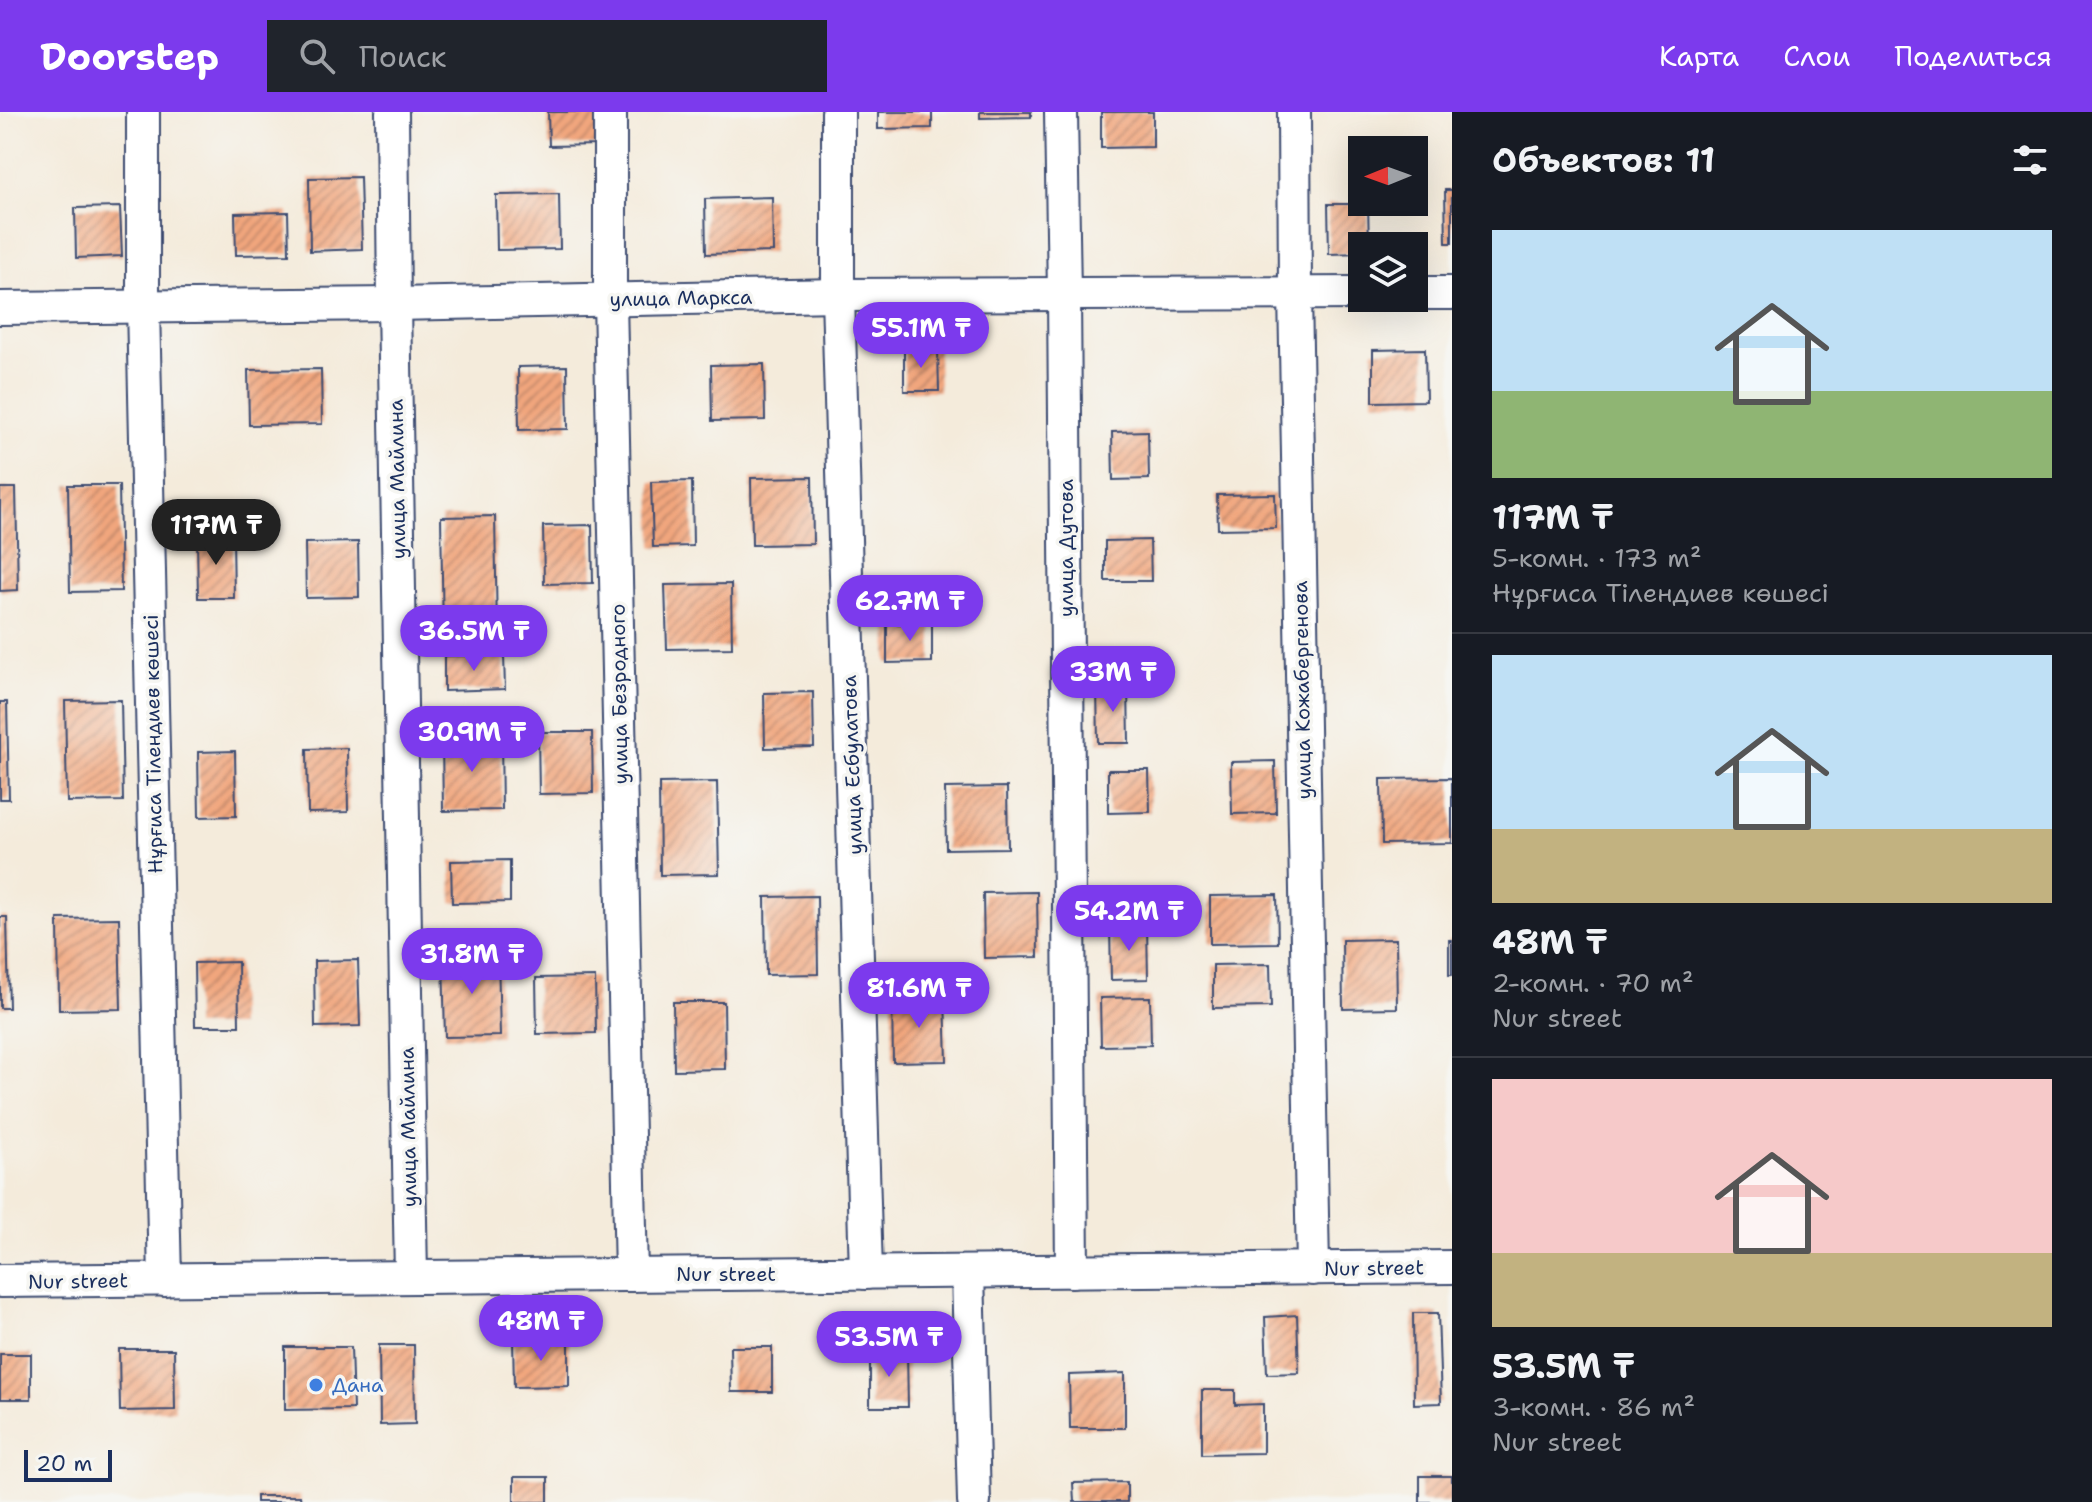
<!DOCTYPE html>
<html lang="ru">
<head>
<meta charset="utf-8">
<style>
	body { margin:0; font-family:"Shantell Sans",sans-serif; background:#20242c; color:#f1f3f6; height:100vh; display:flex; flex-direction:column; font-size:30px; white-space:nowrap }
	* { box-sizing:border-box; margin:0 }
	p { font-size:26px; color:#9ea1a6 }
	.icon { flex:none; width:44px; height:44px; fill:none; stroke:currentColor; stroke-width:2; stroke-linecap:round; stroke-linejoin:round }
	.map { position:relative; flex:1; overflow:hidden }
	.drawer { display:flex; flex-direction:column; background:#171b24; width:640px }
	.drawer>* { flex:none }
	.needle { width:52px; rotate:269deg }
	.buttons { position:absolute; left:1348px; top:24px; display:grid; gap:16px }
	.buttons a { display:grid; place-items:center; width:80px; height:80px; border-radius:0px; background:#171b24; box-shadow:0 8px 32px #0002; font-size:40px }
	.scale { position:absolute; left:24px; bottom:20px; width:88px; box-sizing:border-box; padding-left:8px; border:4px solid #1b2f5e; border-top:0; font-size:22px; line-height:28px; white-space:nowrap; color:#1b2f5e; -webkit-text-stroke:6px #f6f6f2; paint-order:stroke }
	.price { position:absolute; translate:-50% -68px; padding:0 18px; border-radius:28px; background:#7c3aed; color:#fff; font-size:26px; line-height:52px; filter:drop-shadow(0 2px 4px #0008) }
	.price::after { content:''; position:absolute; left:50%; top:48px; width:24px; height:18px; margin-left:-12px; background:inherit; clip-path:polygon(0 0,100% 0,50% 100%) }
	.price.on { background:#222; color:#fff }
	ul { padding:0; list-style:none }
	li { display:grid; align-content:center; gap:16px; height:424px; padding:0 40px }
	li+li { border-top:2px solid #363941 }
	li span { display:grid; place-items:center; height:248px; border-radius:0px; color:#555 }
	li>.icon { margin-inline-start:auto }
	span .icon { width:144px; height:144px; fill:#fffc; stroke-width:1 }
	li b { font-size:34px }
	h2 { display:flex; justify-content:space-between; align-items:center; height:96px; padding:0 40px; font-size:34px }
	header { display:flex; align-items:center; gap:48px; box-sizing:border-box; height:112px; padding:0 40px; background:#7c3aed; color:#fff }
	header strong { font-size:38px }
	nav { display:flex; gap:44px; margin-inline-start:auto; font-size:28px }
	.search { width:560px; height:72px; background:#20242c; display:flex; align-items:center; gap:20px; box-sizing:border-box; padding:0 28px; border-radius:0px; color:#9ea1a6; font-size:30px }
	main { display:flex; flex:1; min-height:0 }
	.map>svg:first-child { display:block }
	.building { fill:url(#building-hatch) }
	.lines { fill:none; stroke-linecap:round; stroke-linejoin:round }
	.minor-casing { stroke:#3c4b71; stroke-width:36 }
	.minor { stroke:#fff; stroke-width:32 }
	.shop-dot { fill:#3f7fe0; stroke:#f6f6f2; stroke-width:3 }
	.labels { text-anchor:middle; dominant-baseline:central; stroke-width:7; stroke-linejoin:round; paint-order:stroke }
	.street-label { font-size:20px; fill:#1b2f5e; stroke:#f6f6f2 }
	.shop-label { font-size:20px; fill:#366cbe; stroke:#f6f6f2; text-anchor:start }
</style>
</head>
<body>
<header>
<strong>Doorstep</strong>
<div class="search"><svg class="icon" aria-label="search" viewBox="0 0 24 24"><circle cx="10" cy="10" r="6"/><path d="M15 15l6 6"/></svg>Поиск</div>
<nav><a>Карта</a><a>Слои</a><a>Поделиться</a></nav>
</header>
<main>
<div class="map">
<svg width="1452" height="1390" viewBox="0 0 1452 1390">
	<defs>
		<pattern id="building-hatch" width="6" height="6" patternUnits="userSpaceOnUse" patternTransform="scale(2)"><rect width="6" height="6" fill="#f1a67d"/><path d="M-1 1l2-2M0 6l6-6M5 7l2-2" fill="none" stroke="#c2886a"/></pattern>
	</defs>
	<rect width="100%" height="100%" fill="#f6f6f2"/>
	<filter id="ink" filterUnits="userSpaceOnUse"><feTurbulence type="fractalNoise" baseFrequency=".0125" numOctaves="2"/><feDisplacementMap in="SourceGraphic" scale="16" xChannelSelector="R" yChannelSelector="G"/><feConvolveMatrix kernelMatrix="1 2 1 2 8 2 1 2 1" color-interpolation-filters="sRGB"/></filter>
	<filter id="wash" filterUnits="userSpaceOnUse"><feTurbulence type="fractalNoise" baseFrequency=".006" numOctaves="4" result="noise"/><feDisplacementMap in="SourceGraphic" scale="32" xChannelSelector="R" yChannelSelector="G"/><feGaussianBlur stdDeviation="1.8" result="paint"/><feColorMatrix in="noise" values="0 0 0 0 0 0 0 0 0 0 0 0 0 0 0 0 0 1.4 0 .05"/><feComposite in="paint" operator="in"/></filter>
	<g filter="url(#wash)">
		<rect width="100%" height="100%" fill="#f4ebdb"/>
		<g id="blocks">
			<g class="building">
				<path d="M548,0H598L599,33L549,34Z"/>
				<path d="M878,0H932V16L878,17Z"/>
				<path d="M980,0H1031V5L980,6Z"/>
				<path d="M1101,0H1153V35L1101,36Z"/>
				<path d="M360,65L362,137L310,139L309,66Z"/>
				<path d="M1445,78H1452V131H1446Z"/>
				<path d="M559,82L560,137L497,138L496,83Z"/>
				<path d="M772,85L773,140L706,142L705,87Z"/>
				<path d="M1328,92H1368L1369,134H1362V141L1329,142Z"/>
				<path d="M120,95L122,144L76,146L75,96Z"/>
				<path d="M288,100L289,142L236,143L235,101Z"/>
				<path d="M904,237H938L939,279H904Z"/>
				<path d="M1425,237L1426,289L1373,290V238Z"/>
				<path d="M764,252L765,308L712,309L711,253Z"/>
				<path d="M567,254L568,317L519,318L518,255Z"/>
				<path d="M321,257L322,312L249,313L248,258Z"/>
				<path d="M1148,319L1149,367L1113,368L1112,320Z"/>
				<path d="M812,365L813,432L752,433L751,366Z"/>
				<path d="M692,369L693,434L653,435L651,370Z"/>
				<path d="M68,373H119L121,479L70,480Z"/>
				<path d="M0,376H16L18,478L0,479Z"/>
				<path d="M1275,382L1276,416L1218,417L1217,383Z"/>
				<path d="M495,404L497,522L443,523L441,405Z"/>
				<path d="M592,413L593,471L544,472L543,414Z"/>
				<path d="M233,424L234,486H198L197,425Z"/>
				<path d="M1150,428L1151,469H1105V429Z"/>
				<path d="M358,430L359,485L306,486L305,431Z"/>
				<path d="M731,472L732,536L667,537L665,473Z"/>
				<path d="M932,511V550L887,551V512Z"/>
				<path d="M504,543L505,577L444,579V544Z"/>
				<path d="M1097,574H1128L1129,631H1098Z"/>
				<path d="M813,580L814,635L765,636L764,581Z"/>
				<path d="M121,588L123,689L67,690L65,589Z"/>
				<path d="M0,590H7L9,687H0Z"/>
				<path d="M538,620H592L593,681L539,682Z"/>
				<path d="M501,625L502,698L443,699L442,626Z"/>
				<path d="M347,636L348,700L308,701L307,637Z"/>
				<path d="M235,639L236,704L199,705L198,640Z"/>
				<path d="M1275,649L1276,701L1232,702L1231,650Z"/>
				<path d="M1108,658H1149L1150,700L1108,701Z"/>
				<path d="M1452,666V731L1382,732L1381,667Z"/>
				<path d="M717,670L719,762L660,763L659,671Z"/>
				<path d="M1007,675L1008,736L946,737L945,676Z"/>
				<path d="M510,748V790L452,791L451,749Z"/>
				<path d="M1037,780L1038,845L984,846L983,781Z"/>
				<path d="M1277,783L1278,831L1210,832V784Z"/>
				<path d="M817,784L818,862L766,863L765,785Z"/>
				<path d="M0,805H7L9,896H0Z"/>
				<path d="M119,806L121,897L59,898L58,807Z"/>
				<path d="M1110,814H1147L1148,867L1111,868Z"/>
				<path d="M1396,827L1397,896L1343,897L1342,828Z"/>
				<rect x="1449" y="828" width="3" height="35"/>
				<path d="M498,843L500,924L445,925L443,844Z"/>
				<path d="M358,848L360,914L315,915L314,849Z"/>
				<path d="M238,850L239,914H195L194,851Z"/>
				<path d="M1270,852L1271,895L1213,896V853Z"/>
				<path d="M595,865L596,921L537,922L536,866Z"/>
				<path d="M945,885L947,949L893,950L892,886Z"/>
				<path d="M1150,885L1151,933L1101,934L1100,886Z"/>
				<path d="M673,890H724L725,957L674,958Z"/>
				<path d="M1413,1201H1438L1441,1291L1414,1292Z"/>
				<path d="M1297,1203L1299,1261L1267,1262L1265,1205Z"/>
				<path d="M513,1227H569V1274L514,1275Z"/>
				<path d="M379,1233H414L415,1312L380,1313Z"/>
				<path d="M285,1235H351L353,1297L285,1298Z"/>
				<path d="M730,1235H772V1280H731Z"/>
				<path d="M119,1237H174L175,1298L120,1299Z"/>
				<path d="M907,1239L908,1295H870V1240Z"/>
				<rect x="0" y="1242" width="31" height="45"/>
				<path d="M1125,1261V1316H1070L1069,1263Z"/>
				<path d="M1202,1278H1235V1293L1263,1292V1341L1202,1342Z"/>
				<rect x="1420" y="1364" width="32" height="26"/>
				<rect x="514" y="1365" width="34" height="25"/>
				<path d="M1127,1370V1390H1074L1073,1371Z"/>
				<path d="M256,1384H300L301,1390H256Z"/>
			</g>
		</g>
	</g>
	<g filter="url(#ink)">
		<use href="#blocks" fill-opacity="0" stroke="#3c4b71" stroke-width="2"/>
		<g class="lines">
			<g class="minor-casing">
				<g id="minor">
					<path d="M143,0V194L165,1168"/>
					<path d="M392,0L394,192L411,1165"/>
					<path d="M610,0V188L631,1163"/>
					<path d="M838,0V183L866,1161"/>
					<path d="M1061,0L1064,182L1072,1159"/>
					<path d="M1294,0L1295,181L1313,1157"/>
					<path d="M1414,181H1452"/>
					<path d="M0,196L394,192L838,183L1362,181"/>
					<path d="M968,1160L974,1390"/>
					<path d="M0,1169L1452,1155"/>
				</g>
			</g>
			<use href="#minor" class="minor"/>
		</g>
	</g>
	<circle class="shop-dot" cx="316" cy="1273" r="8"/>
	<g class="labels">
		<g class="street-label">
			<text transform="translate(681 186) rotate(-1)">улица Маркса</text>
			<text transform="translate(397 367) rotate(-91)">улица Майлина</text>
			<text transform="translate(1066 436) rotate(-90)">улица Дутова</text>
			<text transform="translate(1302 578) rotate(-91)">улица Кожабергенова</text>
			<text transform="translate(619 582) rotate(-91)">улица Безродного</text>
			<text transform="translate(153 632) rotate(-91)">Нұрғиса Тілендиев көшесі</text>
			<text transform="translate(852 653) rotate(-92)">улица Есбулатова</text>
			<text transform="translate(408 1015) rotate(-91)">улица Майлина</text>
			<text transform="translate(1374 1156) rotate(-1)">Nur street</text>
			<text x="726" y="1162">Nur street</text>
			<text transform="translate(78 1169) rotate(-1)">Nur street</text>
		</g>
		<g class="shop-label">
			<text x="332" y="1273">Дана</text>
		</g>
	</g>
</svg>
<div class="buttons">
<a><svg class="needle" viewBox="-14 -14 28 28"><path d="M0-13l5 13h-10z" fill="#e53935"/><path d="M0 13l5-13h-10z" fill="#9ea1a6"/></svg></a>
<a><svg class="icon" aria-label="layers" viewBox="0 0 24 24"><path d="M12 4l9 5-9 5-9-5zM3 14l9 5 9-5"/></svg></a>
</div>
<div class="scale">20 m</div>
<b class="price" style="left:921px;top:258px">55.1M ₸</b>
<b class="price on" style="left:216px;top:455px">117M ₸</b>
<b class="price" style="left:910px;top:531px">62.7M ₸</b>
<b class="price" style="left:474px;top:561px">36.5M ₸</b>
<b class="price" style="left:1113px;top:602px">33M ₸</b>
<b class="price" style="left:472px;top:662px">30.9M ₸</b>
<b class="price" style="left:1129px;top:841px">54.2M ₸</b>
<b class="price" style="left:472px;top:884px">31.8M ₸</b>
<b class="price" style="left:919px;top:918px">81.6M ₸</b>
<b class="price" style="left:541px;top:1251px">48M ₸</b>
<b class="price" style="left:889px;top:1267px">53.5M ₸</b>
</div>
<section class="drawer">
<h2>Объектов: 11<svg class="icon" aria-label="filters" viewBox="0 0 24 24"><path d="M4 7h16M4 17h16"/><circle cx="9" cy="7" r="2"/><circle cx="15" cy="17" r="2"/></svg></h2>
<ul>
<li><span style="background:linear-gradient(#bfe0f5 65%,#8fb573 0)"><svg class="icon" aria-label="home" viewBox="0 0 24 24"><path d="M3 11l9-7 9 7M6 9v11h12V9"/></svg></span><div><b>117M ₸</b><p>5-комн. · 173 m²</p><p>Нұрғиса Тілендиев көшесі</p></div></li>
<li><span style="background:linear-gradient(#bfe0f5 70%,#c2b280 0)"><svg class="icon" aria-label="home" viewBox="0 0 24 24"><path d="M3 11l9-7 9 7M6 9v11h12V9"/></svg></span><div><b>48M ₸</b><p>2-комн. · 70 m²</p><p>Nur street</p></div></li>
<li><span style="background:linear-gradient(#f6c9c9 70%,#c2b280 0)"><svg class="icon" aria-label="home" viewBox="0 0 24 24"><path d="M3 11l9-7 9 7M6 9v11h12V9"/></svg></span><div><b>53.5M ₸</b><p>3-комн. · 86 m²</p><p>Nur street</p></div></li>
</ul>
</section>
</main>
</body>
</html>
